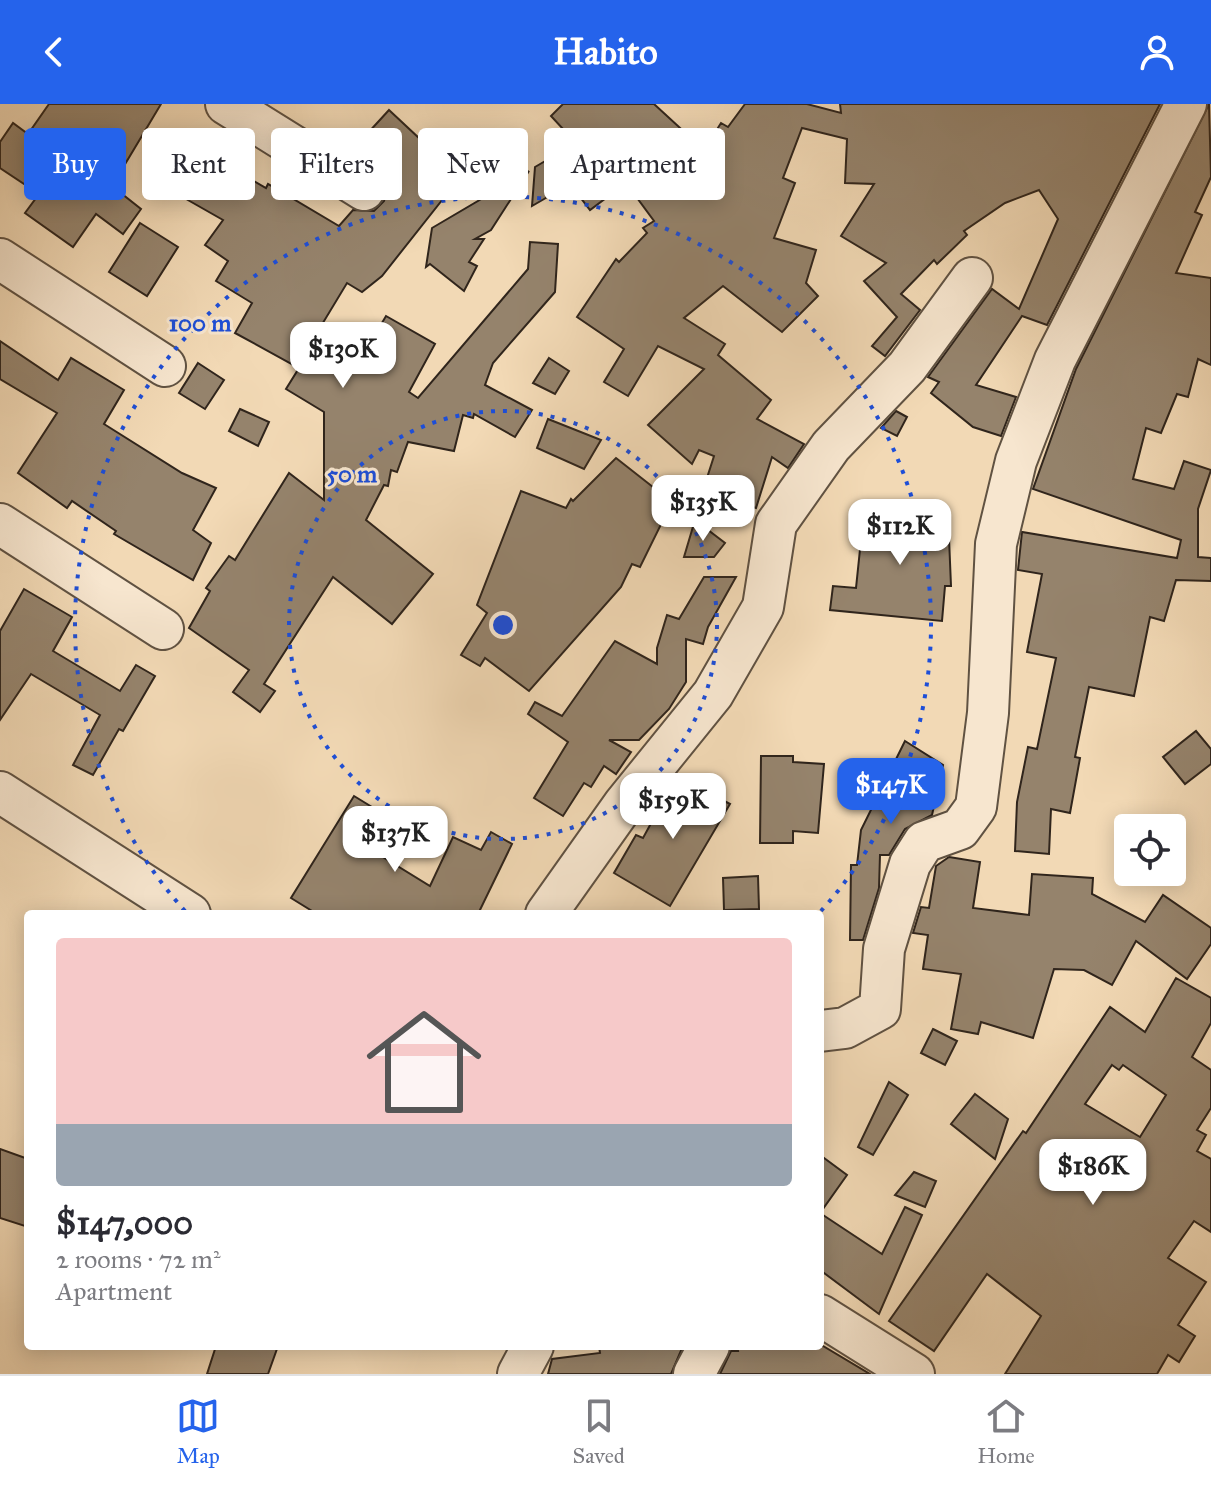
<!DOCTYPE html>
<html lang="en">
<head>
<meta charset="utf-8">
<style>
	body { margin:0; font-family:"IM FELL Great Primer",serif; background:#f2f2f3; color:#2b2b33; height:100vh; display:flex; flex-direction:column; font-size:30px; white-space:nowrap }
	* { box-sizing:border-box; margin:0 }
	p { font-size:26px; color:#7c7c81 }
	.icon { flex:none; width:44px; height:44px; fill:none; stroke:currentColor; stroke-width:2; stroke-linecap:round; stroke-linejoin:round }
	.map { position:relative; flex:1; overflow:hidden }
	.drawer { position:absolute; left:24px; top:806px; width:800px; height:440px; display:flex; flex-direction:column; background:#fff; border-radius:8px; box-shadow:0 4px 20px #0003 }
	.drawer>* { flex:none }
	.banner { position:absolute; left:24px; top:24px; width:800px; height:72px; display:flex; gap:16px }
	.buttons { position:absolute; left:1114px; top:710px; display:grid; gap:16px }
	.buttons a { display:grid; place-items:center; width:72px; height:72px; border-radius:8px; background:#fff; box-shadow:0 4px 20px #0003; font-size:40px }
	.price { position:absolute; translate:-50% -68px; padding:0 18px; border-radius:16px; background:#fff; color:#222; font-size:26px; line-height:52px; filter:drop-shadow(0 2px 4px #0008) }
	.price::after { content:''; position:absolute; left:50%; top:48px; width:24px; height:18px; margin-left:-12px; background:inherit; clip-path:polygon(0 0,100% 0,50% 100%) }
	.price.selected { background:#2563eb; color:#fff }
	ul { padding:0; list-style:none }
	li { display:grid; align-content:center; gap:16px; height:424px; padding:0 32px }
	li+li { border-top:2px solid #e1e1e2 }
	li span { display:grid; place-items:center; height:248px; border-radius:8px; color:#555 }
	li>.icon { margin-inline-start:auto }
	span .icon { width:144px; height:144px; fill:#fffc; stroke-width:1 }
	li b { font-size:34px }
	.pill { padding:0 28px; border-radius:8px; background:#fff; box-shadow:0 4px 20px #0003; font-size:28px; line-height:72px }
	.pill.selected { background:#2563eb; color:#fff }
	header { display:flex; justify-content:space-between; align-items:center; height:104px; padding:0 32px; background:#2563eb; color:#fff; font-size:36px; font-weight:700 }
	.dock { display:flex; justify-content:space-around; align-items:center; height:112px; border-top:2px solid #e1e1e2; background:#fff; font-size:22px; color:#7c7c81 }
	.dock a { display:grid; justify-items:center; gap:4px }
	.dock .selected { color:#2563eb }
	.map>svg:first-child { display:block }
	.building { fill:#95836c; stroke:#30251c; stroke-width:2; fill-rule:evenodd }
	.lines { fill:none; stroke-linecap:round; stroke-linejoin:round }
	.minor-casing { stroke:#605242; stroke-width:44 }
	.minor { stroke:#f7e6cf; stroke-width:40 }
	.ring { fill:none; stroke:#1d4ed8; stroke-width:4; stroke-dasharray:4 8 }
	.centre { fill:#1d4ed8; stroke:#f7e6cf; stroke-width:4 }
	.ring-label { font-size:24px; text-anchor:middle; font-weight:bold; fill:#1d4ed8; stroke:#f7e6cf; stroke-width:6; stroke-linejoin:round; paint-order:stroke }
</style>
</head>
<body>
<header><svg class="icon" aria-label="back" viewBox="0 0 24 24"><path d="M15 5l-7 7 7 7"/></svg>Habito<svg class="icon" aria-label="person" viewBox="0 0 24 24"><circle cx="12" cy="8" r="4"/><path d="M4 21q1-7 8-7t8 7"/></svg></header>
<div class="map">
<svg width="1211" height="1270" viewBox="0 0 1211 1270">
	<rect width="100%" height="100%" fill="#f2d9b5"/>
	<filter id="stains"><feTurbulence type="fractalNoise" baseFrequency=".0025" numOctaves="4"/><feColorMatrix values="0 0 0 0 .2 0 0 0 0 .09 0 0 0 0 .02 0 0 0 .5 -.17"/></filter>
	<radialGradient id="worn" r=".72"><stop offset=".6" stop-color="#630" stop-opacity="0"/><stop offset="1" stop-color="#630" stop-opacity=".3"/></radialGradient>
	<g class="building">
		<path d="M49,0H161L112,82L141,105L123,130L96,110L73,143L25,109L39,90L0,64V38L13,19L28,30Z"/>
		<path d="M563,0H654L704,46L721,19L728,23L745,0H807L841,9L840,0H1160L1047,221L1022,212L976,281L1016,293L1001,332L973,323L931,289L939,278L928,273L992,185L1019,205L1058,115L1039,86L1005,99L964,127L967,131L937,160L934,156L901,190L920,206L885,252L872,242L897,213L864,177L886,159L841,132L874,80L845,79L847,35L802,24L783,74L795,79L774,134L816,146L806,179L818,192L782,228L723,182L684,214L725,240L718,251L771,296L757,315L804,340L788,364L772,353L756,404L733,397L707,374L714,352L699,346L692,360L648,321L704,265L658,242L628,292L604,278L624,245L577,213L616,155L619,158L647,129L643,124L654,117L626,79L590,106L564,72L563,84L532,102L535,63L576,39L551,12Z"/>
		<path d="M1209,0L1211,73L1195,108L1202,111L1176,169L1211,174V261L1198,255L1188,293L1177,290L1161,329L1146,324L1133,375L1174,385L1184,357L1211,366L1198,405V453L1211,454V477L1176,476L1164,517L1150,513L1134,592L1089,583L1075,653L1080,654L1070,709L1051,705L1049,750L1015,747L1017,698L1028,643L1037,645L1056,554L1027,548L1042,470L1018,466L1022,428L1177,454L1181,436L1033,385L1076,265Z"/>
		<path d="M389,6L435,49L443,41L469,62L382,172L362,188L347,179L321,222L366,246L386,212L435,240L409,288L418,294L528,165L530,138L558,140L555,188L493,259L485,281L532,306L515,333L474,310L473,314L463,311L454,347L408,338L397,368L391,366L388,382L384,381L366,416L433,470L392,520L333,473L264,580L275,587L260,608L233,588L249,566L189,524L210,487L206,484L229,452L235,456L289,369L324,396V308L286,285L299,264L235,229L252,199L216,177L228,157L205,141L223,116L172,87L197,45L266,84L268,80L339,122L353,106L374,107L384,97L387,86L380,71L390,58L369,39L373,35L367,30Z"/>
		<path d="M529,67L491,126L475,135H484L469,158L477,162L464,187L430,160L426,163L432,124Z"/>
		<path d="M140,119L178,143L147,192L109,168Z"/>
		<path d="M0,237L58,276L71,254L124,286L104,320L182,369L216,384L193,426L211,439L193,476L114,430L116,427L72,397L67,404L18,369L57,309L0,275Z"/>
		<path d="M549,254L569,267L555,290L533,279Z"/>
		<path d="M198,259L224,276L205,305L179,289Z"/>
		<path d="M240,305L269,318L258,342L229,327Z"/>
		<path d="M896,307L907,313L897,332L881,324Z"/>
		<path d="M548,315L601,336L584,365L537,344Z"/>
		<path d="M616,354L672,398L640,463L632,460L621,483L529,587L485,554L480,562L461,551L487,509L477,501L521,387L566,404L571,395L573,397Z"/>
		<path d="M864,407L948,410L951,482H945L942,517L830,506L833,482L856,484Z"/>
		<path d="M695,416L725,439L714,453H684Z"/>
		<path d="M704,473H736L708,523L703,540L686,535V578L669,605L639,636H609L631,648L616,670L604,662L591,683L584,679L563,712L534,694L568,638L528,610L535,598L562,612L615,537L657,560V544L667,511L679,515Z"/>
		<path d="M24,485L72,513L53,547L120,587L136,561L155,572L123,627L119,625L93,671L73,661L100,611L31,570L0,616V527Z"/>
		<path d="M1196,627L1211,645V660L1185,680L1163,653Z"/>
		<path d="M905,637L943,661L932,711L905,725L889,751H880L879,784L863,836H850L851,761H857L861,726Z"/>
		<path d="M761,652H793V658L824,660L818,729L793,727V739H760Z"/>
		<path d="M677,672L730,700L670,802L614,769L636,731L643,734Z"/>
		<path d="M354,692L385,711L365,742L430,782L453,733L481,746L491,728L512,740L478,810H317L291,794Z"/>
		<path d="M949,753L980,758L973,804L1029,811L1032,770L1093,774L1092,790L1145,818L1163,791L1211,824V840L1187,875L1136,837L1112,881L1084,866L1054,865L1033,934L981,918L978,930L951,925L961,870L923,865L928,831L913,829L921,803L929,804L936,762Z"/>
		<path d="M758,772L759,805L724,806L723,774Z"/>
		<path d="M1176,874L1211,894V919L1192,953L1211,966V1004L1197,1026L1206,1031L1197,1047L1211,1055V1128L1194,1117L1168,1154L1206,1178L1178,1221L1195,1232L1179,1258L1168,1251L1157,1270H1005L1041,1212L987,1170L934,1247L889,1217L1023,1027L1026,1029L1110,903L1145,928ZM1112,961L1119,966L1123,961L1166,991L1140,1033L1085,1000Z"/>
		<path d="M933,925L957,937L945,961L921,949Z"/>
		<path d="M889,978L908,991L873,1051L858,1043Z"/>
		<path d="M975,990L1008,1015L995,1055L951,1020Z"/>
		<path d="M0,1045L28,1055V1123L0,1114Z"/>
		<path d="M820,1051L847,1071L820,1109Z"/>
		<path d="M914,1068L936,1077L925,1103L895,1091Z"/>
		<path d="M905,1103L922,1111L879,1210L820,1166V1109L882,1150Z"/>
		<path d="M216,1242H278L268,1270H207Z"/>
		<path d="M599,1242H683L671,1270H548L552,1255L600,1249Z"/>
		<path d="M737,1242H823L870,1270H720L731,1247H738Z"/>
	</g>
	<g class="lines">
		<g class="minor-casing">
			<g id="minor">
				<path d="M226,0L364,86"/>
				<path d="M0,155L165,262"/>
				<path d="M0,420L163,525"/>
				<path d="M0,688L190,810"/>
				<path d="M546,810L624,700L713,590L763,503L776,420L831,342L907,263L972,174"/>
				<path d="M820,927L845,924L880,905L884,845L910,760L924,738L960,725L976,703L988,609L996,440L1016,357L1055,256L1186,0"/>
				<path d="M820,1211L914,1270"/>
				<path d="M518,1270L533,1242"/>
				<path d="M694,1270L709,1242"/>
			</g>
		</g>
		<use href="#minor" class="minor"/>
	</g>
	<g class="ring">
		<circle cx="503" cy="521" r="214"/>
		<path d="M185 807A428 428 0 1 1 821 807"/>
	</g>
	<circle cx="503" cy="521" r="12" class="centre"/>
	<g class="ring-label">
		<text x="200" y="227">100 m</text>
		<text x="352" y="378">50 m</text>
	</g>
	<rect width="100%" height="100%" filter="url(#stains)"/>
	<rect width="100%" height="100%" fill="url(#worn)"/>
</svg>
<div class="buttons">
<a><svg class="icon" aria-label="locate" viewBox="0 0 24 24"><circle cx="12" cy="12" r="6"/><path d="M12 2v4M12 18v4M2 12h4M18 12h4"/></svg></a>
</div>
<b class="price" style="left:343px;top:286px">$130K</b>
<b class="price" style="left:703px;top:439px">$135K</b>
<b class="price" style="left:900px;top:463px">$112K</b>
<b class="price selected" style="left:891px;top:722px">$147K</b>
<b class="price" style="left:673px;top:737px">$159K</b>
<b class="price" style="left:395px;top:770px">$137K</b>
<b class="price" style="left:1093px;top:1103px">$186K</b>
<div class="banner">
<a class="pill selected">Buy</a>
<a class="pill">Rent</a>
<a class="pill">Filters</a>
<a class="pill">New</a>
<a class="pill">Apartment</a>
</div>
<section class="drawer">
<ul>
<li><span style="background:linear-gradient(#f6c9c9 75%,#9aa5b1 0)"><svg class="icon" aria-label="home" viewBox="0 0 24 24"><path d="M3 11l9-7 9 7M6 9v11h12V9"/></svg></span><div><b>$147,000</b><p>2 rooms · 72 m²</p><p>Apartment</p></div></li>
</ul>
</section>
</div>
<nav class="dock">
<a class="selected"><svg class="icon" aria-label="map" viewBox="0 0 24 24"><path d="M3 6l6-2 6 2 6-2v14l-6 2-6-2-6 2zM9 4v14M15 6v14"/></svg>Map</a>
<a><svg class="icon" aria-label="saved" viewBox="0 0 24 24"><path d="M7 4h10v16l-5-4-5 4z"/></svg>Saved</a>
<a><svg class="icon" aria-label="home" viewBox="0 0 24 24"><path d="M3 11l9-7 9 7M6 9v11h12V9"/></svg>Home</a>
</nav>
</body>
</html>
